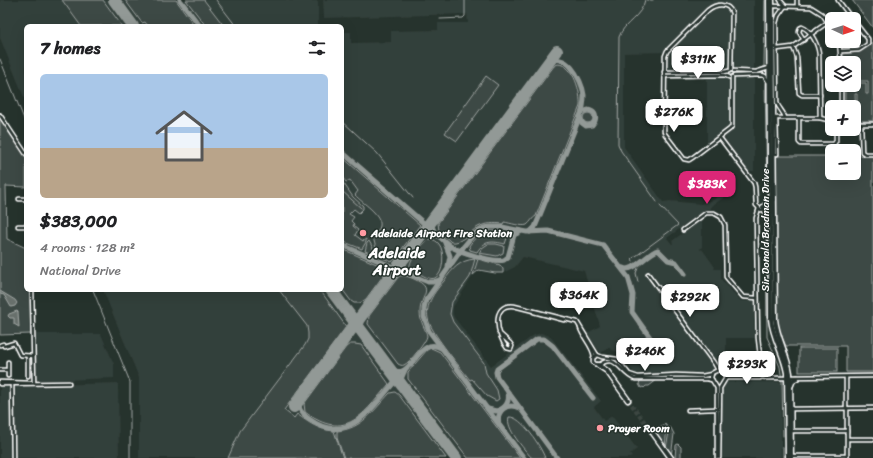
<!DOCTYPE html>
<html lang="en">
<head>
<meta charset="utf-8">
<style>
	body { margin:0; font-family:Sriracha,sans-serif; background:#f6f6f6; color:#202124; height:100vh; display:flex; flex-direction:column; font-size:15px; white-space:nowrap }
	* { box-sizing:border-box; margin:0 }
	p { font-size:13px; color:#757577 }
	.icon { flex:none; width:22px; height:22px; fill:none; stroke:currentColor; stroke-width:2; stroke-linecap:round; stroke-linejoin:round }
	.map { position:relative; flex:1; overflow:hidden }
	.side { position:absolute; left:24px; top:24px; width:320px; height:268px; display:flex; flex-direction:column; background:#fff; border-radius:6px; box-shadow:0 4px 16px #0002 }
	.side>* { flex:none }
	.needle { width:26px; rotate:93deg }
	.tools { position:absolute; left:825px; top:12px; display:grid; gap:8px }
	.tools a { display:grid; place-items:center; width:36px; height:36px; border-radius:6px; background:#fff; box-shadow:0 4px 16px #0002; font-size:20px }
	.price { position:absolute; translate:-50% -34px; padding:0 9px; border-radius:8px; background:#fff; color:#222; font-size:13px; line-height:26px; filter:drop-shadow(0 1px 2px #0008) }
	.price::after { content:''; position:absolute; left:50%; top:24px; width:12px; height:9px; margin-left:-6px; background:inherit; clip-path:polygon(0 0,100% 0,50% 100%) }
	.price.active { background:#db2777; color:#fff }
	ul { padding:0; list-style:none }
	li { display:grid; align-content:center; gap:8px; height:212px; padding:0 16px }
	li+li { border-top:1px solid #e0e0e0 }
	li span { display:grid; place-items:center; height:124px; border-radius:6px; color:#555 }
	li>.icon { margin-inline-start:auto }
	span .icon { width:72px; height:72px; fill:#fffc; stroke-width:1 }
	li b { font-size:17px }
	h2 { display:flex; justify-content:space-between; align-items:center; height:48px; padding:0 16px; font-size:17px }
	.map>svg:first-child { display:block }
	.built { fill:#333f3a }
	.green { fill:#3e4944; stroke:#9ea4a2 }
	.water { fill:#67706c; stroke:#a4a9a7 }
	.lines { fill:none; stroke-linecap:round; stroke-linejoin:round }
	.stream { stroke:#a4a9a7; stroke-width:1 }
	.taxiway { stroke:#929996; stroke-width:5 }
	.runway { stroke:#929996; stroke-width:12 }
	.major-tunnel { stroke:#3c4742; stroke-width:4; stroke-dasharray:4 2; stroke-linecap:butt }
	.minor-casing { stroke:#fff; stroke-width:5.5 }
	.major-casing { stroke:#fff; stroke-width:7 }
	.minor { stroke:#26332d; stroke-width:2.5 }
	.major { stroke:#26332d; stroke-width:4 }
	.poi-dot { fill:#ff9aa2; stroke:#26332d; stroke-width:1.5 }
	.labels { text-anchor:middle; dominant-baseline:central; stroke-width:3; stroke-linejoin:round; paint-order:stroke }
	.street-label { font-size:11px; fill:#fff; stroke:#26332d }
	.poi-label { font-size:11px; font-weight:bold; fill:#fff; stroke:#26332d; text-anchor:start }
	.district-label { font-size:15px; font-weight:bold; fill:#fff; stroke:#26332d }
</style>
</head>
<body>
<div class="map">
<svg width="873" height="458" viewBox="0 0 873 458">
	<rect width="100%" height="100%" fill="#26332d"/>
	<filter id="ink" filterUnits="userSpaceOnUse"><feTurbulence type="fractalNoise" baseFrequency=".025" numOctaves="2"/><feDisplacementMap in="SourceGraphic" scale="8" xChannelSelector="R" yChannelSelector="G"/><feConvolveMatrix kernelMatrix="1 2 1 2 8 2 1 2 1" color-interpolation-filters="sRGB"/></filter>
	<g filter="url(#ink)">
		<g class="built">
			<path d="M0,0H289V1H318V24L319,26H26V102L0,38Z"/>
			<path d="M323,0H754V171H748L721,133L707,142V70L668,69V52L624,53V147L663,202L670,201L701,204L713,200L721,193L725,197L711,206V209L705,210L667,238L672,244H673L672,241L702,219V247L700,249L701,250L702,249L715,267L714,269H721V279L741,301H754L755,338H726V359L734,366L716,368L709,374L634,373L618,352L612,350L609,347L601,353L586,334L600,326L584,271L523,257L515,267L505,272L495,273L478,270L474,274L453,307V314L454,317L491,366L534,335L541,333L550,336L601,401L594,407L604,421L612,416L637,449L630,454L632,457L630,458H139V378L103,290H342V32H351V43L391,42V31L438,30V23H468L467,14L324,18Z"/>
			<path d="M35,334H101L114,364V378L36,381Z"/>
			<path d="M726,382H781V458H721V388Z"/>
			<path d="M118,383L119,458H15V386Z"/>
			<path d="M0,387H10L11,458H0Z"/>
		</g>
		<g class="green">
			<path d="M62,0H103L122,26H81Z"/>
			<path d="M125,0H176L195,26H148L145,22L142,23Z"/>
			<path d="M186,0H204L224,26H206Z"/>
			<path d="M852,0H873V28Z"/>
			<path d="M873,43V121H857V94H855L856,118H854V107H845V85H854V83H866V94H868V81H854V63H843V54L859,52Z"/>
			<path d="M558,64C574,65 581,93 580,106L536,216C532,218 531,222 527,225C522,227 510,223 504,222L503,224C495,223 486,223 478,227C469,232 462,244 451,242L439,231L438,223L554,66Z"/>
			<path d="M486,76L498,85L457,141L445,133Z"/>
			<circle cx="588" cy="118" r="5"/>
			<path d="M0,118L26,157V187L6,186L7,239L26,248V290H30L31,334L0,335Z"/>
			<path d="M873,155V372H846V346H786C781,335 778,328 777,316L776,156H832V173H854V156Z"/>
			<path d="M342,157L420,225L392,262L378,256L373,237C375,234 379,231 380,226C382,214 362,203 355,195L358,191L350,180L346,182L342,177Z"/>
			<path d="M342,181L353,197L363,206V209L359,213L354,209L349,214L354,217L351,221L354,224L353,226L358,230L355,235L363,241L366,239V242L362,249L342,241Z"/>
			<path d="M489,231H499L505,233L507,238L505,244C493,241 484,240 477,252L470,250L469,246C474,238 480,234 489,231Z"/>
			<path d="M431,239C434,240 437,241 439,244C445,251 444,274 435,278C430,280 424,276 420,274C416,272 411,271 410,267C408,261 425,239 431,239Z"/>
			<path d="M369,241L373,248L372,254L365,251L367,243Z"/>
			<path d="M488,244H496L504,246L503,253L497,256L479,253L482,248Z"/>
			<path d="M342,249L388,269L366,299L360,303H354L351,301L342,289Z"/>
			<path d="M475,259L470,277L452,302L450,314L453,322L484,363L486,373L497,390L499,399L496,401L487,396L472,379L470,380C460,367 434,336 429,322C427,317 427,310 429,304C432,295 438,288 444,281C452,269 460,260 475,259Z"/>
			<path d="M478,259L500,265L503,269V273H495L479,270L473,275Z"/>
			<path d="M399,276C405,275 409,277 414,279C436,289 420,295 420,312C420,323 426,329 427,336C427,341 409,363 404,365C402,366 400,365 398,364L368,324L369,316Z"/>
			<path d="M279,290H320L345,325L346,327L284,410L294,418L297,414C309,423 319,430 334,431L343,458H228L240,431L305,345L308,339V333L307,326Z"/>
			<path d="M350,344H355L361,345L389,384C364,413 346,443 305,412L304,404L346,347Z"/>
			<path d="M431,348L440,352L520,458H468L408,379V372L427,350Z"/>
			<rect x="799" y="348" width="38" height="24"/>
			<path d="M657,380L649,386H646L644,388L643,387L641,388L639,384L640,381Z"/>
			<path d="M395,392L399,395L446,458H344L337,438V431C362,429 374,410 390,393Z"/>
			<path d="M509,417C522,416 541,447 545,458H533L531,457C524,449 505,428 509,417Z"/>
			<path d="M665,424L667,427L665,447L654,432Z"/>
			<path d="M670,427L671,428L674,434L671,457L666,448Z"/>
			<path d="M678,444L681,447V458H675L676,445Z"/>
		</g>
		<g class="water">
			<path d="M0,291L15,300L17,303L15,306L11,307L4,295L0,294Z"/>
			<path d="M17,311L18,312L19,327L14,324V318H10L8,316L9,314Z"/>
		</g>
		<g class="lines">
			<g class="stream">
				<path d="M216,0L236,26"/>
				<path d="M645,0C642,17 624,22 619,37L618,144L621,151L657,202"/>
				<path d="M647,0H653"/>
				<path d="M440,19L463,18L465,16V0"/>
				<path d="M0,59L26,124"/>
				<path d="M764,67L765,0"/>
				<path d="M342,121L377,153L413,198"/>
				<path d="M342,191L361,208"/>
				<path d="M765,202L767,197L765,80"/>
				<path d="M765,214L766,218L767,337L780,367L782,381L783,436"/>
				<path d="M636,256L678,225L660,206"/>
				<path d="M633,261L632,259L634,257"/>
				<path d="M638,268L636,273L638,282"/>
				<path d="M93,290L130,382V458"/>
				<path d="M783,447V458"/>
			</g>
			<g class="taxiway">
				<path d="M180,0L200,26"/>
				<path d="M580,117L582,123L586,126L592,125L595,121C597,115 594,111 588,110L582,112"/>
				<path d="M342,152L450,246C460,252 494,263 504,260L508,257L514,235L520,232"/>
				<path d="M433,219L432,226L434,231"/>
				<path d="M530,232L535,227L540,215L580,116C583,110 584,102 584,95C582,79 565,48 547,64"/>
				<path d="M421,235L429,232L435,233"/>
				<path d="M445,243L450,256L448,266"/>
				<path d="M342,245L428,282H433L439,280"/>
				<path d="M404,258V266L407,272"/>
				<path d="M623,268C633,274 647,253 658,250L668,260L676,262L685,274"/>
				<path d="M392,275L397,272H403"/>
				<path d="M389,367C411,387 417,334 441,348"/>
				<path d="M403,387L401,379L405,370"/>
				<path d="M300,398C297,408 301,413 309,419C348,448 374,405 397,379"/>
				<path d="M488,409L496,411C505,409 510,402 508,393"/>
				<path d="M499,424C496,411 507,402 519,408"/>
				<path d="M524,458L429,331L424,317V308L426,300L464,246L474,234L484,228L491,227H502L527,232L548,231L603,245L628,277L633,295L632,312L659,350"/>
				<path d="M557,458L497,377L496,372L497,369L537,339H544L553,346L593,398"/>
			</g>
			<g class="runway">
				<path d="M114,0L133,26"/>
				<path d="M331,290L456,458"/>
				<path d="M294,407L557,51"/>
			</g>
			<path class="major-tunnel" d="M628,400L653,433"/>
			<g class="minor-casing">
				<g id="minor">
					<path d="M780,0L785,6"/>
					<path d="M838,0L852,19"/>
					<path d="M772,6L811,7L822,14L832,28"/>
					<path d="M797,6V0"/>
					<path d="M804,40L799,32L800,28L802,27C811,30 818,45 819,54L820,118"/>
					<path d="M839,41L841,63"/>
					<path d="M793,47L797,57L799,93L802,95H820"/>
					<path d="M777,49L793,47L828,22"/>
					<path d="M841,51L859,50L868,44V39L854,21"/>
					<path d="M731,70L732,13C728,2 716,4 708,10L667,51L665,56L664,131L665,134L684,159L689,160L692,158L730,129L732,126V77"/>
					<path d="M734,71L756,72L769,68"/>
					<path d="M664,72H724L729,71"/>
					<path d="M664,76L724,75L729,77"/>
					<path d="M734,76L762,75L765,76L768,81"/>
					<path d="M841,85V107"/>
					<path d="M0,115L26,154"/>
					<path d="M773,118H820L832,121"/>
					<path d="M776,118L777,154"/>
					<path d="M785,118C784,112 779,109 777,103L776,23L778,16L785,6"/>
					<path d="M799,118V142L801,144H834L836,141V129"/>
					<path d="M854,124H873"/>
					<path d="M861,124L862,152L865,154H873"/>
					<path d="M720,138L754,183L755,187L756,205L761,210L771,209"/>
					<path d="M19,199H26"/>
					<path d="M759,208L756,218L758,338L762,373V377"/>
					<path d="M18,226H26"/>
					<path d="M683,230L706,213H714L721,217L725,225L726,277L743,297L757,298"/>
					<path d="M648,274L714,363L718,370"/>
					<path d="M32,290L34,383"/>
					<path d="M534,312L564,320"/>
					<path d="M580,328C583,338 593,346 594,357"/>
					<path d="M499,333L510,343L512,346L511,349L507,348C497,336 490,303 514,306L577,322L597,355"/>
					<path d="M0,345L3,344"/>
					<path d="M4,346L14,343L20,355L33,356"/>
					<path d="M597,355L593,358V362L595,364L599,365C617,352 620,374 635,379H707L712,380"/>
					<path d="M597,355L602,357L617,359L629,374L638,377L676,375L702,376L712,374"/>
					<path d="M28,356V376"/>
					<path d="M0,370H7"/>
					<path d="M8,376V362"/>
					<path d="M790,377L873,376"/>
					<path d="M846,377V408"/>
					<path d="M726,378H760L762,377L767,378H787"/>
					<path d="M0,382L31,383"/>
					<path d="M12,382L13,458"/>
					<path d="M0,384L69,383"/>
					<path d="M847,408V458"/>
					<path d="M791,409L873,408"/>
					<path d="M688,410L715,409"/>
					<path d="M791,431H847"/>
					<path d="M848,439H873"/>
					<path d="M791,456H847"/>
					<path d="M717,458V388L711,378L712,373L718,370L724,372L726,378L720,388L719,458"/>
				</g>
			</g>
			<g class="major-casing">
				<g id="major">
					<path d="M769,0L771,319C773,339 784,354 787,373L788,458"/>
					<path d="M772,0L775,319C777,338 787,354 790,373L791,458"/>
					<path d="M763,207L767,204L769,201"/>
					<path d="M765,210L769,218"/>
					<path d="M598,365L607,371L628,400"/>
					<path d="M791,385L793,380L797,378"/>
					<path d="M653,433L671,458"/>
				</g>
			</g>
			<use href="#minor" class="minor"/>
			<use href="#major" class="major"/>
		</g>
	</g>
	<g class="poi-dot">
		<circle cx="363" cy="233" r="4"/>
		<circle cx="600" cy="428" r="4"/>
	</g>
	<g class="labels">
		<g class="street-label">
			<text transform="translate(765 230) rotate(-90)">Sir Donald Bradman Drive</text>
		</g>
		<g class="poi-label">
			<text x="371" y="233">Adelaide Airport Fire Station</text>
			<text x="608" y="428">Prayer Room</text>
		</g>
		<g class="district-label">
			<text x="397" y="253">Adelaide<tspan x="397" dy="17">Airport</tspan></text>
		</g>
	</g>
</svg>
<div class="tools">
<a><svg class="needle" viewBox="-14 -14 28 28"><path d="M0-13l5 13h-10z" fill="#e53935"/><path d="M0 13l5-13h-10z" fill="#757577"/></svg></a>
<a><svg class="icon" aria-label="layers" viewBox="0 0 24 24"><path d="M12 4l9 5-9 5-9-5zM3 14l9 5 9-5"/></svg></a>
<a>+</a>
<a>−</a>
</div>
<b class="price" style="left:698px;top:80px">$311K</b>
<b class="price" style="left:674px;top:133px">$276K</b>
<b class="price active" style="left:707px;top:205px">$383K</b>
<b class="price" style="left:579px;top:316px">$364K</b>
<b class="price" style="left:690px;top:318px">$292K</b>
<b class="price" style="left:645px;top:372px">$246K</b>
<b class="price" style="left:747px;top:385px">$293K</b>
<section class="side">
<h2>7 homes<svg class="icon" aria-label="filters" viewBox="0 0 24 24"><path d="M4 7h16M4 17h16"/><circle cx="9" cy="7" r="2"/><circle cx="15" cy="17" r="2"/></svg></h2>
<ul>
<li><span style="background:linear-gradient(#a9c7e8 60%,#b9a48a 0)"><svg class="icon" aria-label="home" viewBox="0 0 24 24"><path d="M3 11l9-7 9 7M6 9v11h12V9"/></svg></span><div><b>$383,000</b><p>4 rooms · 128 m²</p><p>National Drive</p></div></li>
</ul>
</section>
</div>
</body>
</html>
